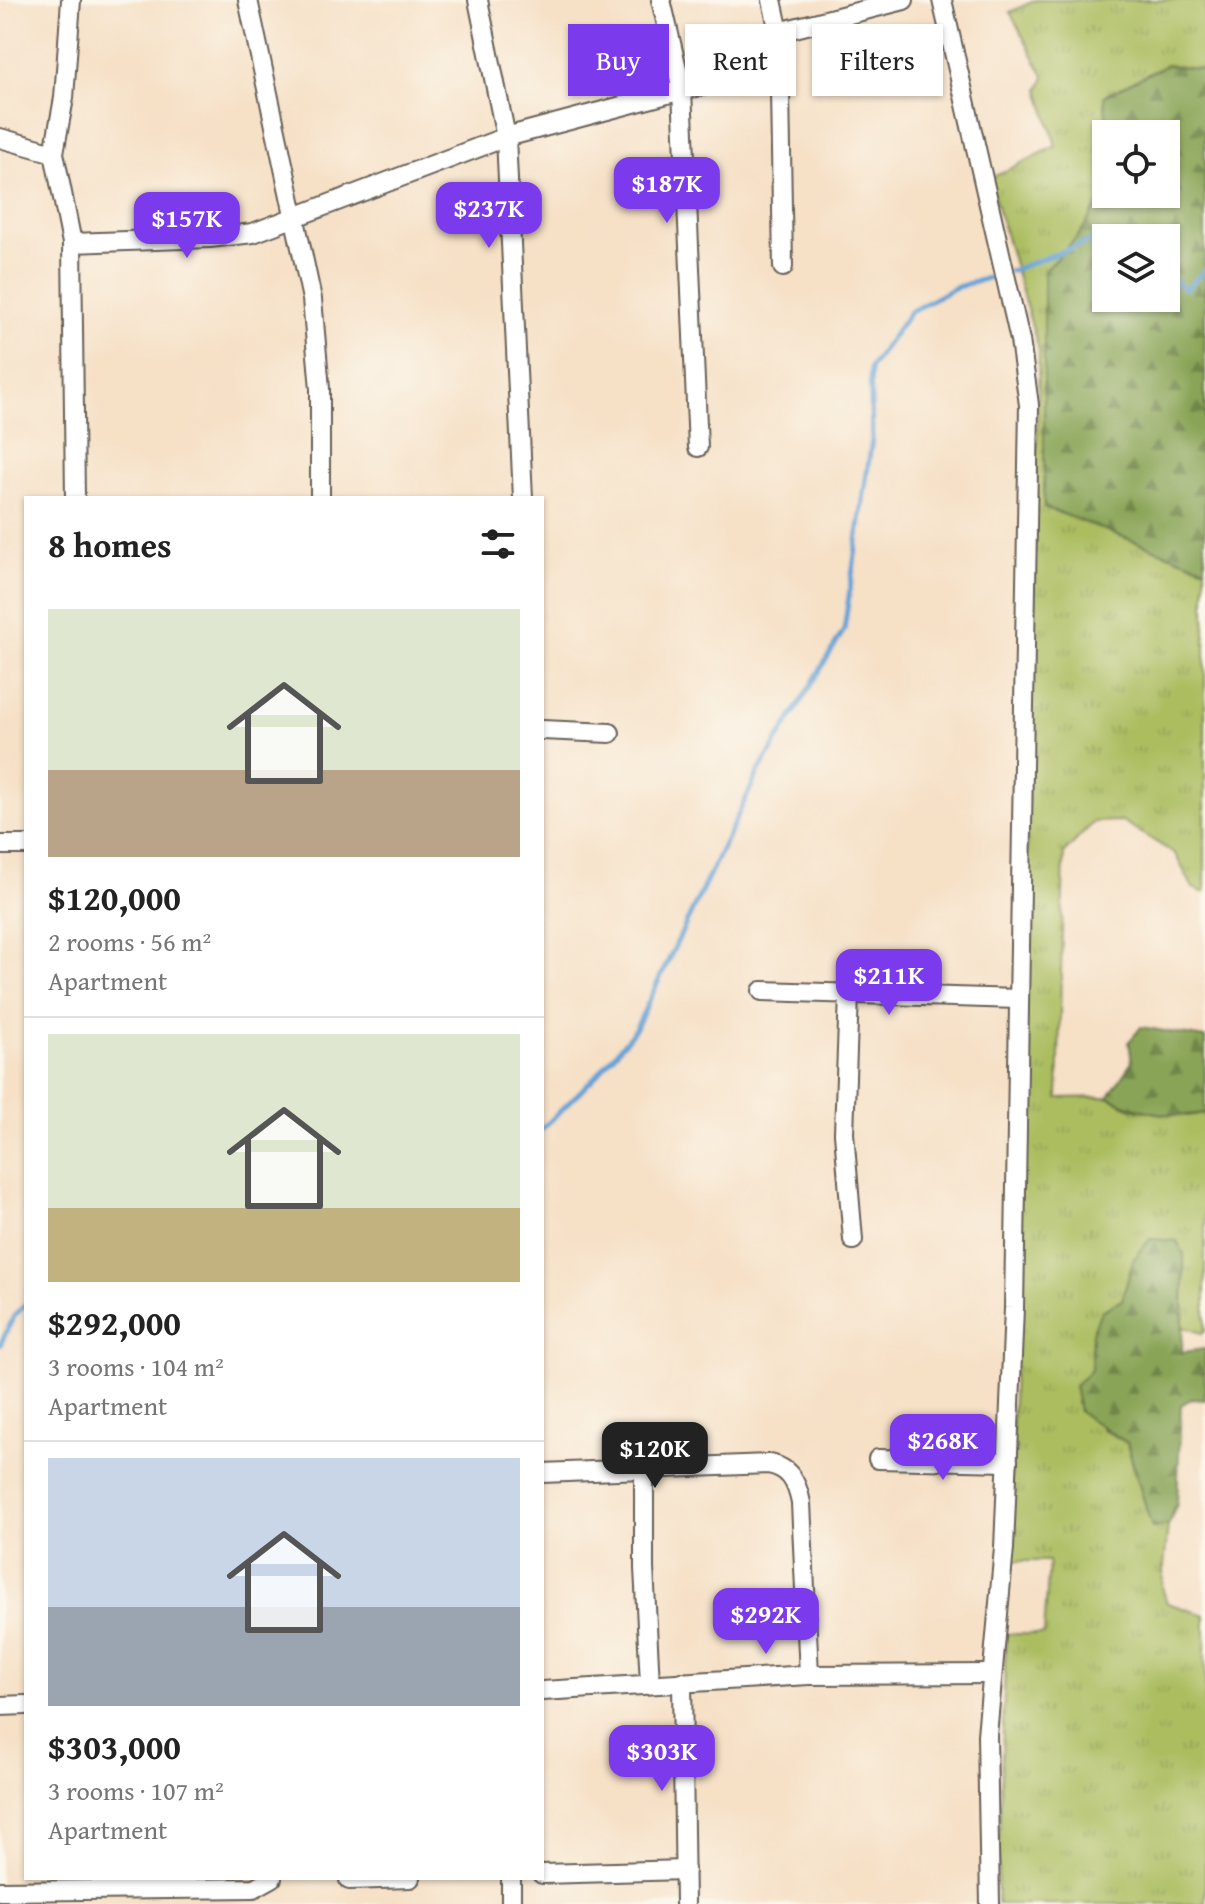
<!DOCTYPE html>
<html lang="en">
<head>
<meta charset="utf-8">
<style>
	body { margin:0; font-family:"Gentium Book Plus",serif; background:#f6f6f6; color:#222; height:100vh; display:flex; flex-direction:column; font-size:30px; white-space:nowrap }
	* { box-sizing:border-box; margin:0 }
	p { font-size:26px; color:#767676 }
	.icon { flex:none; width:44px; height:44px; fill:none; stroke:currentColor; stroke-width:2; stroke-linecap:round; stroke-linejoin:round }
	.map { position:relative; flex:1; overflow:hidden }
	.side { position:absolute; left:24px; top:496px; width:520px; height:1384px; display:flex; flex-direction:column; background:#fff; border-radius:0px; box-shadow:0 2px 6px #0004 }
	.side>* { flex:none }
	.top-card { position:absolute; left:568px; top:24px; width:516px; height:72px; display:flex; gap:16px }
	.tools { position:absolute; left:1092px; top:120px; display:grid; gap:16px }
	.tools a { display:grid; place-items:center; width:88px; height:88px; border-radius:0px; background:#fff; box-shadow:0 2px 6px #0004; font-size:40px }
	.price { position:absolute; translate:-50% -68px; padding:0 18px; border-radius:16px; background:#7c3aed; color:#fff; font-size:26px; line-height:52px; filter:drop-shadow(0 2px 4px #0008) }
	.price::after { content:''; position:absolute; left:50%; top:48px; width:24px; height:18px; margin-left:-12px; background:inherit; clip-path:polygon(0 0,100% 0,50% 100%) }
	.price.selected { background:#222; color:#fff }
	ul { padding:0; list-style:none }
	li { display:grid; align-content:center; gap:16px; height:424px; padding:0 24px }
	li+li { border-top:2px solid #e0e0e0 }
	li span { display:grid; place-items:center; height:248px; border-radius:0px; color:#555 }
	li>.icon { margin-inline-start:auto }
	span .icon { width:144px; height:144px; fill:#fffc; stroke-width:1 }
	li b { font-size:34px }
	h2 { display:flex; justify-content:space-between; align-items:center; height:96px; padding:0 24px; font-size:34px }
	.tag { padding:0 28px; border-radius:0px; background:#fff; box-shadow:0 2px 6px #0004; font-size:28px; line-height:72px }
	.tag.selected { background:#7c3aed; color:#fff }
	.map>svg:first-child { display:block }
	.grass { fill:url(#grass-tufts); stroke:#646c3e; stroke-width:2 }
	.forest { fill:url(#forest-firs); stroke:#52603a; stroke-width:2; fill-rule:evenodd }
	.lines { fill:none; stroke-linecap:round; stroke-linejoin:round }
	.stream { stroke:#64a1d5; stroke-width:5 }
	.minor-casing { stroke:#686158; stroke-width:22 }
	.minor { stroke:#fff; stroke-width:18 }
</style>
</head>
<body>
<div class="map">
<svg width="1205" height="1904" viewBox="0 0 1205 1904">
	<defs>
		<pattern id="grass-tufts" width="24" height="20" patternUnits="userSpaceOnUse" patternTransform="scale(2)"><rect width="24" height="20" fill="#acbd61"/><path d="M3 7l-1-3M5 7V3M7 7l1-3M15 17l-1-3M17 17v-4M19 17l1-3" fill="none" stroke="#93a254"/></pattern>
		<pattern id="forest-firs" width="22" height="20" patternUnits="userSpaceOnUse" patternTransform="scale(2)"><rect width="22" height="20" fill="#89a457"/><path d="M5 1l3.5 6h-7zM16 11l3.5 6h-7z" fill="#6f8547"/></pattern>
	</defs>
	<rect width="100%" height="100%" fill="#fbf7ec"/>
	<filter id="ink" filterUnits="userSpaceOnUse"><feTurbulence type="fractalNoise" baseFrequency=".0125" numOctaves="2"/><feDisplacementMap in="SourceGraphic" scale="16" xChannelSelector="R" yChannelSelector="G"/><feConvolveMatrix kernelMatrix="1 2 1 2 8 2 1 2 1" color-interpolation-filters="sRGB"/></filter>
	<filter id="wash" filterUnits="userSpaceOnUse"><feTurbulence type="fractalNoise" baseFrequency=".006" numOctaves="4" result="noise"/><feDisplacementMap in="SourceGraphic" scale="32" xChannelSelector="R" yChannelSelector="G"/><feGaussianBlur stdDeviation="1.8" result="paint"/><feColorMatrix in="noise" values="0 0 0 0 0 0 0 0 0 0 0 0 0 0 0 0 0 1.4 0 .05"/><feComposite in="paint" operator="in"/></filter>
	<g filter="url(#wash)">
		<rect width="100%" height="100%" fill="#f6e0c6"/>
		<path class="grass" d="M1036,0H1205V70L1166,65L1104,96C1108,129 1112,165 1101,199C1092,227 1064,250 1044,271V507L1205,568V893L1193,888L1175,854L1122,821L1094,822L1064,853L1058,1098L1108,1097L1133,1109L1188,1116L1205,1113V1330L1202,1333L1183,1327L1184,1254L1122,1300L1092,1333L1091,1370L1102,1429L1127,1443C1134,1473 1145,1499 1152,1528L1168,1525L1162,1587L1167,1603L1205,1615V1904H997L1006,1634H1044L1049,1561H1009L1039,350L989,179L1056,146L1039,89L1045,78L1010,12Z"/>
		<g class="forest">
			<path d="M1166,65L1205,70V568L1044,507V271L1078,236L1101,200L1106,162V194H1166V134H1108L1104,96ZM1106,238H1166V298H1106Z"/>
			<path d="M1141,1027L1205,1038V1113C1173,1119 1138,1111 1108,1097L1132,1062L1129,1042Z"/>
			<path d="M1150,1239L1177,1241L1184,1254L1182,1352L1205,1349V1400L1191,1399L1181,1405L1177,1504L1168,1525L1152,1528L1127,1443L1079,1412L1074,1386L1091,1370L1092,1333L1101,1311L1122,1300L1133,1260Z"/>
		</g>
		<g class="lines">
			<g class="stream">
				<path d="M1010,271L1098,238L1106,242"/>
				<path d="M1166,276L1186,289L1205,270"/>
				<path d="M542,1129L599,1073L636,1028L758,773L844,630L872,439L870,368L910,312L954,288L1001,274"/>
				<path d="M0,1345L14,1316L26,1304"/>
			</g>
		</g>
	</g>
	<g filter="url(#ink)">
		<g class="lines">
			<g class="minor-casing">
				<g id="minor">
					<path d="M71,0L64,98L54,153L72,243L75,498"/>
					<path d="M248,0L312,299L320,389V498"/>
					<path d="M478,0L506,137L523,498"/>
					<path d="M661,0L682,90L698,447"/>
					<path d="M772,0L779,32L783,267"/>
					<path d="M942,0L1020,340L1029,405L1014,1308L1004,1548L987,1735L990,1904"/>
					<path d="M779,32L904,0"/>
					<path d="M0,138L54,153"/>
					<path d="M72,243L210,238L253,233L506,137L682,90L780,70"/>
					<path d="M542,730L610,733"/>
					<path d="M0,845H26"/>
					<path d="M762,991L1018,999"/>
					<path d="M849,994L844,1133L853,1240"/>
					<path d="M878,1459L1008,1462"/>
					<path d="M644,1469V1568L650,1684"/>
					<path d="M542,1473L768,1464C790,1467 797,1483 801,1503L809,1675"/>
					<path d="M682,1682L685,1904"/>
					<path d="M542,1691L809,1675L992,1674"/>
					<path d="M0,1706L26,1705"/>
					<path d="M542,1874L685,1870"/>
					<path d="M349,1880L410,1878"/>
					<path d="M0,1891L254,1888L272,1878"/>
					<path d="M511,1904V1878"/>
				</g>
			</g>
			<use href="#minor" class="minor"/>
		</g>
	</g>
</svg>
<div class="tools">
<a><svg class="icon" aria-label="locate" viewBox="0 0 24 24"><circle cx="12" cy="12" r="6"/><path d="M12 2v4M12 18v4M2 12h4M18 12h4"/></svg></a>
<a><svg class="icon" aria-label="layers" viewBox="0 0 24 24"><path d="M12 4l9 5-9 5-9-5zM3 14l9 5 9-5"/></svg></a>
</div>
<b class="price" style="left:667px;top:225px">$187K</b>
<b class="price" style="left:489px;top:250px">$237K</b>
<b class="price" style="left:187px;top:260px">$157K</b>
<b class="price" style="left:889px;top:1017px">$211K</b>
<b class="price" style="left:943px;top:1482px">$268K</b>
<b class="price selected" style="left:655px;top:1490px">$120K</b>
<b class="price" style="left:766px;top:1656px">$292K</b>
<b class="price" style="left:662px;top:1793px">$303K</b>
<div class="top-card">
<a class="tag selected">Buy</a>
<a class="tag">Rent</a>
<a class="tag">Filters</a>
</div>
<section class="side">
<h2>8 homes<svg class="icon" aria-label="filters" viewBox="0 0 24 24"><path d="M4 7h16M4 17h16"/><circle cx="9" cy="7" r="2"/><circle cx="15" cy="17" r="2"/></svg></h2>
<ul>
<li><span style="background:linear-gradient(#dfe7d0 65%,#b9a48a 0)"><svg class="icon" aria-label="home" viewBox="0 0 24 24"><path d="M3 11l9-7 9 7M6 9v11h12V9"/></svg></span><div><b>$120,000</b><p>2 rooms · 56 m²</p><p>Apartment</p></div></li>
<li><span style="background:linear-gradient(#dfe7d0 70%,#c2b280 0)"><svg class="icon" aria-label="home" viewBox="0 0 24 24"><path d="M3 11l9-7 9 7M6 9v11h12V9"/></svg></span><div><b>$292,000</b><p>3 rooms · 104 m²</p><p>Apartment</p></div></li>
<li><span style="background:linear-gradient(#c9d6e8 60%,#9aa5b1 0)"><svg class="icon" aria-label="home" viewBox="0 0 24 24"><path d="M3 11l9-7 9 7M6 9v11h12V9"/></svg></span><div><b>$303,000</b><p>3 rooms · 107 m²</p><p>Apartment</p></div></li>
</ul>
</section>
</div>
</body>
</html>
